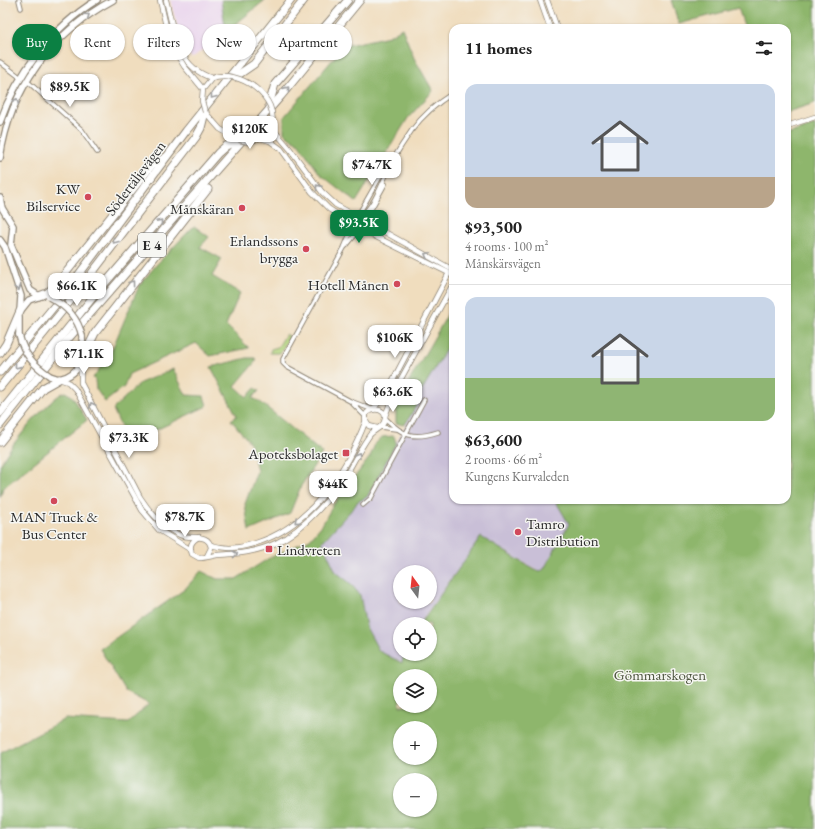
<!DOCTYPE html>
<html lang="en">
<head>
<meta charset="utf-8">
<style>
	body { margin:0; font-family:"EB Garamond",serif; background:#f2f2f2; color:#222; height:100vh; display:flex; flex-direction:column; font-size:15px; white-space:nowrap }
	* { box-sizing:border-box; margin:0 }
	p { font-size:13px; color:#767676 }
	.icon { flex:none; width:22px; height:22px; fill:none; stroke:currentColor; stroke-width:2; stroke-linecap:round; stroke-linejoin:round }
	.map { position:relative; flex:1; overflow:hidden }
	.side { position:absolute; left:449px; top:24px; width:342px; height:480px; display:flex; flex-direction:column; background:#fff; border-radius:12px; box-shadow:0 1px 3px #0004 }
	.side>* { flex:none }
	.banner { position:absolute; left:12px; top:24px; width:377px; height:36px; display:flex; gap:8px }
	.needle { width:26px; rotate:345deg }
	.controls { position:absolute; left:393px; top:565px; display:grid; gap:8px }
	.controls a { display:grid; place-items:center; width:44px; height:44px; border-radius:50%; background:#fff; box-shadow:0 1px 3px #0004; font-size:20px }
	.price { position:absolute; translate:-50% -34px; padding:0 9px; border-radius:8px; background:#fff; color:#222; font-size:13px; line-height:26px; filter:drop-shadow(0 1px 2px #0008) }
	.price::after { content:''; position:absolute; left:50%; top:24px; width:12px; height:9px; margin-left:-6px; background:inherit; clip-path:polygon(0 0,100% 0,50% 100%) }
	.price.on { background:#0b8043; color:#fff }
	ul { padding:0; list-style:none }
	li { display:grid; align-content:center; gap:8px; height:212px; padding:0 16px }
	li+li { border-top:1px solid #e0e0e0 }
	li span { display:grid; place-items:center; height:124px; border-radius:12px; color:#555 }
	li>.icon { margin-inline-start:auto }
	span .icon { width:72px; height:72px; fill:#fffc; stroke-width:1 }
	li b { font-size:17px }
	h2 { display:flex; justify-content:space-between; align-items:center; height:48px; padding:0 16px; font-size:17px }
	.chip { padding:0 14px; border-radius:18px; background:#fff; box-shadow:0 1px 3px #0004; font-size:14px; line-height:36px }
	.chip.on { background:#0b8043; color:#fff }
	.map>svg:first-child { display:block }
	.built { fill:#e9d2ed }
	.industrial { fill:#c9bfd7; fill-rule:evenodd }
	.green { fill:#b3d47c; stroke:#6f8054 }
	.forest { fill:#8eb66c; stroke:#5c704c; fill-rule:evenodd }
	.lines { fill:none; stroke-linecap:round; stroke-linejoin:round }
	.minor-casing { stroke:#8e8474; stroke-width:5.5 }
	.tertiary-casing { stroke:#8e8474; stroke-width:6 }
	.secondary-casing { stroke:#8e8474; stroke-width:8 }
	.motorway-casing { stroke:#8e8474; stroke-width:9 }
	.minor { stroke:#fff; stroke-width:3.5 }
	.tertiary { stroke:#fff; stroke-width:4.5 }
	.secondary { stroke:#fff; stroke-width:5.5 }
	.motorway { stroke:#fff; stroke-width:7 }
	.tertiary-bridge-casing { stroke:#8e8474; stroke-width:6; stroke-linecap:butt }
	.secondary-bridge-casing { stroke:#8e8474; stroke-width:8; stroke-linecap:butt }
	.tertiary-bridge { stroke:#fff; stroke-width:4.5 }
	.secondary-bridge { stroke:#fff; stroke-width:5.5 }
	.oneway { stroke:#a0a0a0 }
	.poi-dot { fill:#d1495b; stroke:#f6f6f2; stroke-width:1.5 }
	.labels { text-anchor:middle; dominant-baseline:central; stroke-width:3; stroke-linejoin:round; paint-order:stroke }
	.shield { fill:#f6f6f2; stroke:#686867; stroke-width:1 }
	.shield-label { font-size:14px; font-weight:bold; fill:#2b2b2b }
	.street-label { font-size:15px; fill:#2b2b2b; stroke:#f6f6f2 }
	.poi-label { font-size:15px; fill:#2b2b2b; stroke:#f6f6f2; text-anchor:end }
	.park-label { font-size:15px; fill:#4d553f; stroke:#f6f6f2 }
</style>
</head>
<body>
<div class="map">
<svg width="815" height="829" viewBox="0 0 815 829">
	<rect width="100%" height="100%" fill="#f6f6f2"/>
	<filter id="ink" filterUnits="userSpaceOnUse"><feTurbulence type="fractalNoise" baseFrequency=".025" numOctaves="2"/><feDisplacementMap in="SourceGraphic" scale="8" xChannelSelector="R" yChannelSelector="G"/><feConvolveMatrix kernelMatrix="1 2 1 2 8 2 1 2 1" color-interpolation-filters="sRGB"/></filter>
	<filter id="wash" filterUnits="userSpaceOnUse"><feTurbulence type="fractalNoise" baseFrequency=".012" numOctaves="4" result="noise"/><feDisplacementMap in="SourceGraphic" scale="16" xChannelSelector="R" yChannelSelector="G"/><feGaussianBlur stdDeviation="0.9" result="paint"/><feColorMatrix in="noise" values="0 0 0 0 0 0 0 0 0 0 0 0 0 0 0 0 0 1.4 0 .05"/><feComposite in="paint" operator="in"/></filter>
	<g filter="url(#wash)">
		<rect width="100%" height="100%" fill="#f0ddbe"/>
		<path class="built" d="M170,0H221L226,32L192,58L183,47Z"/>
		<path class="industrial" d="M453,344V500H555L569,524L544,569L540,572L481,537L421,621L412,624H400V654H404L403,663L379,651L366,627L360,595L350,583L336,572L322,542L355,506L357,502L367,497L417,404L421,392L448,346ZM400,572H430V602H400Z"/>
		<path class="green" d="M286,334L290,337L280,353H270L271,349L278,347Z"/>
		<g class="forest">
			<path d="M221,0H265L226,32Z"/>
			<path d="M671,0H815V103L787,112V28H745L738,8L679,24Z"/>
			<path d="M402,28L414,58L433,91L408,118L356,202L320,174L299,144L284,133V117L344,46L389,36Z"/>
			<path d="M815,125V829H0V753L65,719L128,723L149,704L126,692L100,649L185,589L201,571L217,579H236L271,557L310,539L322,525L333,505L370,457L375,444L382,437L394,436L396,443L367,497L357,502L355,506L322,542L336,572L350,583L360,595L366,627L379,651L402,663L404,654H430V624H412L422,621L481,537L535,570L540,572L544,569L569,524L555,500H787V134ZM400,676H430V706H400ZM400,728H430V758H400ZM400,780H430V810H400Z"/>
			<path d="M194,226L209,237L200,247L222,259L212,276L240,293L226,325L249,348L210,356L196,343L129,374L124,387L105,402L96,389L95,380L93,378L110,354L139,286L157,264Z"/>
			<path d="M453,305V344L448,346L421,392L417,404L406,423L403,425L396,423V404Z"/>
			<path d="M247,358H255L256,361L235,386L247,397L255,388L259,391L252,398L259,401L322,453L301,486L290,513L249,531L245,504L257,471L251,444L231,420L237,416L211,367Z"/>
			<path d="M173,369L186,395L204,396L207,406L128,443L113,409L140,383Z"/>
			<path d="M65,392L72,396L87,420L3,488L0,497C0,488 0,475 0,466C4,452 52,395 65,392Z"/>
		</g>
	</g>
	<g filter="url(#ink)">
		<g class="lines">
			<g class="minor-casing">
				<g id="minor">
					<path d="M19,0L21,8"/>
					<path d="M0,62L21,78"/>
					<path d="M27,81L82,130L97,152"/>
					<path d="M357,217C373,213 385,176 392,161C398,151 405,140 412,130C423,115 437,103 453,93"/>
					<path d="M346,246L360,229L385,184"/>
					<path d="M352,403L366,417"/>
					<path d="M371,409L350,401L287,367L283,363V359L344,248L357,217L381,175L392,162"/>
					<path d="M385,418C403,436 413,440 438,432"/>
					<path d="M380,427L396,429"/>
					<path d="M363,505L371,498L424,400"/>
				</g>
			</g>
			<g class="tertiary-casing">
				<g id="tertiary">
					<path d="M160,0L169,39L173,48L184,66L203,89L212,78"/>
					<path d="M166,0C174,31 177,67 212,78"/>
					<path d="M540,0L550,28"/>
					<path d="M547,0L557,28"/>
					<path d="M205,112L220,129L239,140"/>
					<path d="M787,126L815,117"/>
					<path d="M260,138L271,127L290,149L322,192L336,205L453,270"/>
					<path d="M260,138L270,141L281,149L312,192L329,209L360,229L453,275"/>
					<path d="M81,363V383L140,497C149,511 164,529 180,535C191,540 209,532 211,548L207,556"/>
					<path d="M59,379L68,382L75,389L142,510L159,530L191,550"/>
					<path d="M373,409L384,397L392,382L449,273"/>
					<path d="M385,416L397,386L453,284"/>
					<path d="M199,537C191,541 189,546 192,554L199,558C205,558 211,556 217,555C238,554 257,552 276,543C304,530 335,494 350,468C356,457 362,446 369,436C373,430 382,428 384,422C392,403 353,407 369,426L377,428"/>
					<path d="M211,545C227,550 240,548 256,543C310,526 347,471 366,420"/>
				</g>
			</g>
			<g class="secondary-casing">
				<g id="secondary">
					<path d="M0,122C17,73 53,27 97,0"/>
					<path d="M0,158C10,88 52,33 113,0"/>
					<path d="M0,198L2,208L13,226L11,245L30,290L39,296"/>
					<path d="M0,240L5,247L21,296L20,311"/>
					<path d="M21,310L29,300L41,296"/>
					<path d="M19,318V335"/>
					<path d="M50,376L59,379C82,374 84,357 82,336"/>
				</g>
			</g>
			<g class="motorway-casing">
				<g id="motorway">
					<path d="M235,77L254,64L304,0"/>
					<path d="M269,105L275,84L348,0"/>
					<path d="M39,296L47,293L57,284L152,165L166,157"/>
					<path d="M0,353L6,344L20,311"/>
					<path d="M81,362L95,333L208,189"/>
					<path d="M0,372L65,293L186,131L291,0"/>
					<path d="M0,387L76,294L196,137L201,128L205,112"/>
					<path d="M0,413L93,297L218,153L226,146L239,140"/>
					<path d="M0,425L68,339L281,96L360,0"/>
					<path d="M0,442L43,388L59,379"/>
				</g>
			</g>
			<use href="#minor" class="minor"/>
			<use href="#tertiary" class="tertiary"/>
			<use href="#secondary" class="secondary"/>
			<use href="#motorway" class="motorway"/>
			<g class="tertiary-bridge-casing">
				<g id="tertiary-bridge">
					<path d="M212,78C239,68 281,98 271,127"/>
					<path d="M203,89L202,101L205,112"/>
					<path d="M239,140L249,142L260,138"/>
				</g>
			</g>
			<g class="secondary-bridge-casing">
				<g id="secondary-bridge">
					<path d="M49,297C65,305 78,318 82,336"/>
					<path d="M19,335C24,354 33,365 50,376"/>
				</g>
			</g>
			<use href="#tertiary-bridge" class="tertiary-bridge"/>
			<use href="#secondary-bridge" class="secondary-bridge"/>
		</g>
		<defs><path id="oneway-chevron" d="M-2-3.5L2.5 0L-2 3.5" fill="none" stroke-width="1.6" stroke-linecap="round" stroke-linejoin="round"/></defs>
		<g class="oneway">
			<use href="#oneway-chevron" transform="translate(87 16) rotate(-35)"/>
			<use href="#oneway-chevron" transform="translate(287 89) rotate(-51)"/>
			<use href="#oneway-chevron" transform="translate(213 96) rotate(128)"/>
			<use href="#oneway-chevron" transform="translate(16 101) rotate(-65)"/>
			<use href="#oneway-chevron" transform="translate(318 187) rotate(-129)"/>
			<use href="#oneway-chevron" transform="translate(160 222) rotate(-49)"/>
			<use href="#oneway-chevron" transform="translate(115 241) rotate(127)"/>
			<use href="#oneway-chevron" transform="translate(427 255) rotate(-151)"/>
			<use href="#oneway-chevron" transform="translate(132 283) rotate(-53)"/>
			<use href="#oneway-chevron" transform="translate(18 288) rotate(73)"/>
			<use href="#oneway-chevron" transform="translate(17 366) rotate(129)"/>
			<use href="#oneway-chevron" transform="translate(92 405) rotate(-116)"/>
			<use href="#oneway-chevron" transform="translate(358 455) rotate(-59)"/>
			<use href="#oneway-chevron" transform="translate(297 521) rotate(138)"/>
			<use href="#oneway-chevron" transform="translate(235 554) rotate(-7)"/>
		</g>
	</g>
	<g class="poi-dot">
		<circle cx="88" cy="197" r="4"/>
		<circle cx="242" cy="208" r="4"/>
		<circle cx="306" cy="249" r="4"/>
		<circle cx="397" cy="284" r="4"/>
		<rect x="342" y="449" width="8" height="8" rx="2"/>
		<circle cx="54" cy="501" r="4"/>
		<circle cx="518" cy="532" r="4"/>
		<rect x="265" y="545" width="8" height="8" rx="2"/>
	</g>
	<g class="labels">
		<rect class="shield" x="138" y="233" width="28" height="24" rx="3"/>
		<g class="shield-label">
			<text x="152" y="245">E 4</text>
		</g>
		<g class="street-label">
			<text transform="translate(135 178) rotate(-53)">Södertäljevägen</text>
		</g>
		<g class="poi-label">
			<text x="80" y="188">KW<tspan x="80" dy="17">Bilservice</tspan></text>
			<text x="234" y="208">Månskäran</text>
			<text x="298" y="240">Erlandssons<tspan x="298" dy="17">brygga</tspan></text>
			<text x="389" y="284">Hotell Månen</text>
			<text x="338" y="453">Apoteksbolaget</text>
			<text x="54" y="516" text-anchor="middle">MAN Truck &amp;<tspan x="54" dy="17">Bus Center</tspan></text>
			<text x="526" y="523" text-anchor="start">Tamro<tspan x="526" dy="17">Distribution</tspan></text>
			<text x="277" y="549" text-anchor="start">Lindvreten</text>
		</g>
		<g class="park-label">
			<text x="660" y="674">Gömmarskogen</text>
		</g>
	</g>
</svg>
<div class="controls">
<a><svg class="needle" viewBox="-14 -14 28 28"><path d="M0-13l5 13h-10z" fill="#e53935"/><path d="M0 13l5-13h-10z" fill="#767676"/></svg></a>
<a><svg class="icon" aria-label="locate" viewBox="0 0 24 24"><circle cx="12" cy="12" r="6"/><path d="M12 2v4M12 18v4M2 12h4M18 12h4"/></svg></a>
<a><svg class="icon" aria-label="layers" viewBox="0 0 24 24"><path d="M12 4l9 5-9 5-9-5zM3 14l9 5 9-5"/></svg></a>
<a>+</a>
<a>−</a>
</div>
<b class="price" style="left:70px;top:108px">$89.5K</b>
<b class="price" style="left:250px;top:150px">$120K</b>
<b class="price" style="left:372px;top:186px">$74.7K</b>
<b class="price on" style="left:359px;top:244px">$93.5K</b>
<b class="price" style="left:77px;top:307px">$66.1K</b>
<b class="price" style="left:395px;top:359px">$106K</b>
<b class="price" style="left:84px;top:375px">$71.1K</b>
<b class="price" style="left:393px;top:413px">$63.6K</b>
<b class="price" style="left:129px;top:459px">$73.3K</b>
<b class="price" style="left:333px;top:505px">$44K</b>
<b class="price" style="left:185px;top:538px">$78.7K</b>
<div class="banner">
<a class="chip on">Buy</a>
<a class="chip">Rent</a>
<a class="chip">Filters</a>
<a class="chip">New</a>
<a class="chip">Apartment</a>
</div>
<section class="side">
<h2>11 homes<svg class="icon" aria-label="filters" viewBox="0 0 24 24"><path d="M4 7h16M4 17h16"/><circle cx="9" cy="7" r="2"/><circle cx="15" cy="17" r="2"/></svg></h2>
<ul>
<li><span style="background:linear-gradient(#c9d6e8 75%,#b9a48a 0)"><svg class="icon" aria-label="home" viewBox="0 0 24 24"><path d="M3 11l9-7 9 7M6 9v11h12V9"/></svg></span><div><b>$93,500</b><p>4 rooms · 100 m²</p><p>Månskärsvägen</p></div></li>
<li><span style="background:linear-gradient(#c9d6e8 65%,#8fb573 0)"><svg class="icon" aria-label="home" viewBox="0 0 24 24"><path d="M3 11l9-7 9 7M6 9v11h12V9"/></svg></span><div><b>$63,600</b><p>2 rooms · 66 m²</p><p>Kungens Kurvaleden</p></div></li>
</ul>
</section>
</div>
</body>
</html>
